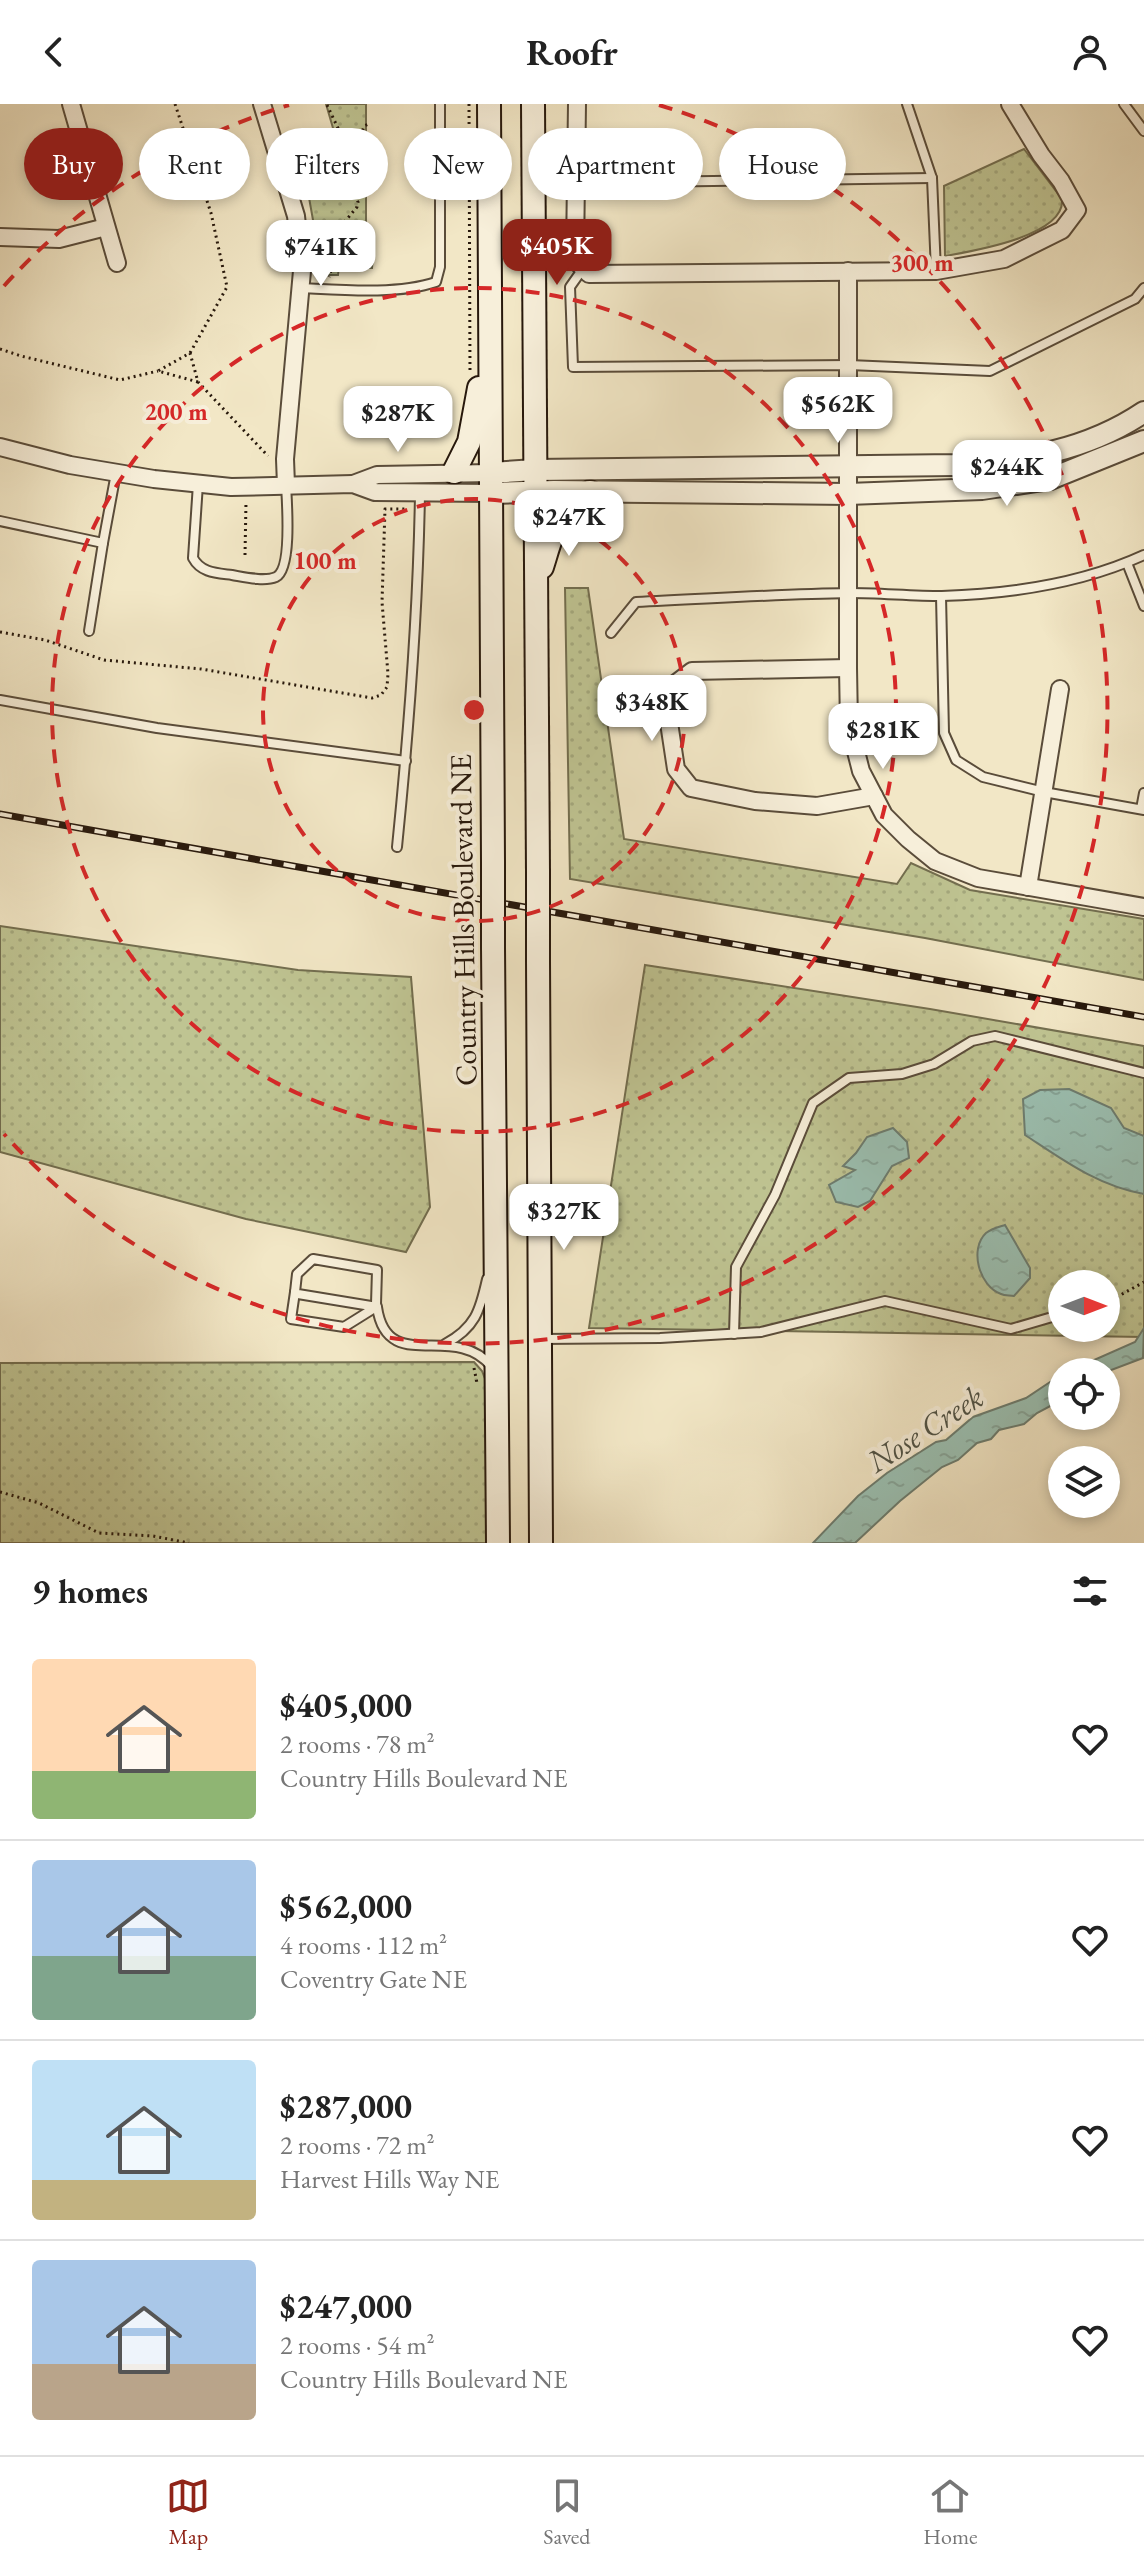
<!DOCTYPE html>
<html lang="en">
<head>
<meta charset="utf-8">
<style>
	body { margin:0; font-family:"EB Garamond",serif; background:#f6f6f6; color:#222; height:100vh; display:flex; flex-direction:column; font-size:30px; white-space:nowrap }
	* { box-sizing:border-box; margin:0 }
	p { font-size:26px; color:#767676 }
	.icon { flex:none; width:44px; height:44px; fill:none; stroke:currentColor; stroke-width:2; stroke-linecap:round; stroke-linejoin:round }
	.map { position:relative; height:1439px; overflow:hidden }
	.side { display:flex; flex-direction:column; background:#fff; flex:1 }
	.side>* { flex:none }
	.banner { position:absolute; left:24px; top:24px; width:1096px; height:72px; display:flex; gap:16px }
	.needle { width:52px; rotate:90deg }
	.buttons { position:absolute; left:1048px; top:1166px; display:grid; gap:16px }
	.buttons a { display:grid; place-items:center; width:72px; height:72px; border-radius:50%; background:#fff; box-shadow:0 4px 12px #0003; font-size:40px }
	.price { position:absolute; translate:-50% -68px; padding:0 18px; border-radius:16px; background:#fff; color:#222; font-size:26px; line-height:52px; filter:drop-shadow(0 2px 4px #0008) }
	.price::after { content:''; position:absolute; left:50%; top:48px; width:24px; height:18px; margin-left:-12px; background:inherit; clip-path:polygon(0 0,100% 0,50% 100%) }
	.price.active { background:#8f2418; color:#fff }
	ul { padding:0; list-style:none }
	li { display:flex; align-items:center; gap:24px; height:200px; padding:0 32px }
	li+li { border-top:2px solid #e0e0e0 }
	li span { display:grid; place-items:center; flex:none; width:224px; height:160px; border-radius:8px; color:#555 }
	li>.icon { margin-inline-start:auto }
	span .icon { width:96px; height:96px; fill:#fffc; stroke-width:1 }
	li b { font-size:34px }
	h2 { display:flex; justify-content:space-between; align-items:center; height:96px; padding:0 32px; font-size:34px }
	.tag { padding:0 28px; border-radius:36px; background:#fff; box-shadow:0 4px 12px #0003; font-size:28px; line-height:72px }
	.tag.active { background:#8f2418; color:#fff }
	header { display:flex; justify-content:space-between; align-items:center; height:104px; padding:0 32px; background:#fff; font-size:36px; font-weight:700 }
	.dock { display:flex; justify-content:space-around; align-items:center; height:112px; border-top:2px solid #e0e0e0; background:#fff; font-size:22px; color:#767676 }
	.dock a { display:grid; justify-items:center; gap:4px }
	.dock .active { color:#8f2418 }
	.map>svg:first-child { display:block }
	.grass { fill:url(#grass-dots); stroke:#736e4f; stroke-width:2; fill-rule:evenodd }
	.water { fill:url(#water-ripples); stroke:#6d7d70; stroke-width:2 }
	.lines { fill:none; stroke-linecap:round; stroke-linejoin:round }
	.service-casing { stroke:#5a4c3a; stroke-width:12 }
	.minor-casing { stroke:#5a4c3a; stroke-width:20 }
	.tertiary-casing { stroke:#5a4c3a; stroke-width:24 }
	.secondary-casing { stroke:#27180c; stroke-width:26 }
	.path { stroke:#27180c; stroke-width:3; stroke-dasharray:2 4; stroke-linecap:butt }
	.service { stroke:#f7efda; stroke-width:8 }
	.minor { stroke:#f7efda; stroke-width:16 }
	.tertiary { stroke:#f7efda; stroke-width:20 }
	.secondary { stroke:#f7efda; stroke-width:22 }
	.rail-casing { stroke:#27180c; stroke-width:7 }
	.rail { stroke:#f7efda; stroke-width:4; stroke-dasharray:12; stroke-linecap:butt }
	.secondary-bridge-casing { stroke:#27180c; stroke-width:26; stroke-linecap:butt }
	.secondary-bridge { stroke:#f7efda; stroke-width:22 }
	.ring { fill:none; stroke:#d62828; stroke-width:4; stroke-dasharray:14 10 }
	.labels { text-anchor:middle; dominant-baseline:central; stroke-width:8; stroke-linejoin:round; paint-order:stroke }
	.street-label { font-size:30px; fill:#27180c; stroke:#f7efda }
	.water-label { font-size:32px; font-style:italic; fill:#505346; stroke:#f7efda }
	.centre { fill:#d62828; stroke:#f7efda; stroke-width:4 }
	.ring-label { font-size:24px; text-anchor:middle; font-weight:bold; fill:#d62828; stroke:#f7efda; stroke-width:8; stroke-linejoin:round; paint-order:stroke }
</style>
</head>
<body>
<header><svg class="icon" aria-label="back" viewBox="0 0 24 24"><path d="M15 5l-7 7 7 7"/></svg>Roofr<svg class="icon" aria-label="person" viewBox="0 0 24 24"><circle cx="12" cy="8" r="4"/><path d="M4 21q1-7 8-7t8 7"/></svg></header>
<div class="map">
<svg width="1144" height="1439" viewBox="0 0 1144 1439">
	<defs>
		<pattern id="grass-dots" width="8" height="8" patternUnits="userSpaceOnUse" patternTransform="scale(2)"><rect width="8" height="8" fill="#bfc492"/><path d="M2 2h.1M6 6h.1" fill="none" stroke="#a4a87d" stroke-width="1.8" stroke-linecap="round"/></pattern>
		<pattern id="water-ripples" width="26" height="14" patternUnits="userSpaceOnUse" patternTransform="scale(2)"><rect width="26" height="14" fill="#9bc0b2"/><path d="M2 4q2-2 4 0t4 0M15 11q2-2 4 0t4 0" fill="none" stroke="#86a498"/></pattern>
	</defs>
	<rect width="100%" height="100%" fill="#f2e7c6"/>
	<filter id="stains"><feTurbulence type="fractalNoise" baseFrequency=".0025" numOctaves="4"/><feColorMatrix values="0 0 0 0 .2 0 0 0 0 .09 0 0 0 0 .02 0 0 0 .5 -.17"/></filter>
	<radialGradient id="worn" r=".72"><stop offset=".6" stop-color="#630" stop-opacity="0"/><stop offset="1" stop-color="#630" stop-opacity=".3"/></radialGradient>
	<g class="grass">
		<path d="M326,0H366V152H373L372,164L339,163L338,171H318V144L305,71L342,55Z"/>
		<path d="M1024,45L1062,95C1066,132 973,147 945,152L944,82Z"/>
		<path d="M565,484H588L624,735L897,780L911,759L970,786L1144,815V876L925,834L570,775Z"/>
		<path d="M0,822L298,866L411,873L430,1103L406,1148L246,1115L0,1048Z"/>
		<path d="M645,861L930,905L1144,942V1233L589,1224ZM1062,1180H1106V1224H1062Z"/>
		<path d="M474,1258L482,1267L487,1280L488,1439H0V1259Z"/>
	</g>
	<g class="water">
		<path d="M1069,985L1111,1004L1124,1024L1144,1032V1090C1098,1082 1063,1056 1025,1031L1023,995L1040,986Z"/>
		<path d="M893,1024L907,1038L909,1054L892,1062L870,1097L858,1103L836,1098L829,1081L855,1066L843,1062L856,1049L867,1033Z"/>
		<path d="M1005,1121L1030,1164V1174L1014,1192C1010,1191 1005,1192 1001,1190C979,1182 969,1145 986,1129C991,1125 999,1123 1005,1121Z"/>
		<path d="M1144,1224L1143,1254L1106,1268H1067L1135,1238Z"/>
		<path d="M1062,1270V1290L1058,1292L1056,1299L1037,1309L1024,1320L999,1326L991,1335L977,1339L958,1356L942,1363L900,1397L855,1439H813L858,1392L887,1369L936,1338L946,1336L973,1313L1026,1294Z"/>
	</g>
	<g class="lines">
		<g class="service-casing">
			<g id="service">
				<path d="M907,0L932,74L936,167"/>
				<path d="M1124,0L1144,27"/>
				<path d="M576,79L932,74"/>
				<path d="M582,166L570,183L573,263L849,261L990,267L1135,195L1144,184"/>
				<path d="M301,184C342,186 397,191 436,178L440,163V0"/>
				<path d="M198,380L193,454C201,469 217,469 232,471C244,473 264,478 276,473C292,465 287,399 286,381"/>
				<path d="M0,417L103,439L116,369"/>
				<path d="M1127,459L1144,502"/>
				<path d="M941,492L944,629L956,656L983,673L1044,688L1144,706"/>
				<path d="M89,527L103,439"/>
				<path d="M611,529L636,498C707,495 779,490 850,489C880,489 911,492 942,492C1010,490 1081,480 1144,451"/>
				<path d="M0,596L157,624L406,657"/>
				<path d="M1141,705L1144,689"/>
				<path d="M397,743C409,625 418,508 420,390"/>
				<path d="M295,1188L291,1215L344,1223L376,1203"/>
				<path d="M377,1203L298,1190L295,1188L297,1170L313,1155L377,1166L376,1200L377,1203C387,1272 454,1217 491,1262"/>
				<path d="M734,1230L736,1163L775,1091L813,999L849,974L902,970L934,960L972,937L995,932L1144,969"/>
				<path d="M541,1235L660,1234L761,1228L885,1197L1011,1225L1059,1211"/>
				<path d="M445,1240C475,1224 480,1207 487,1175"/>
			</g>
		</g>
		<g class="minor-casing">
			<g id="minor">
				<path d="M71,0L117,159"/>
				<path d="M262,0L296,112L302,167L285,355L286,381"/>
				<path d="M577,0L575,149L578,159L589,170L936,167L1004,155L1062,126L1077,106L1061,77L1041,51L1010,0"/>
				<path d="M0,133L59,135L106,123"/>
				<path d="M848,167V564L849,620L861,667L884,711L908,735L935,757L978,774L1144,803"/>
				<path d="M0,343L70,361L154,375L231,383L353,380L375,388L492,389"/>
				<path d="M353,380L377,371L491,369"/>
				<path d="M848,564L692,567L671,583L668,612L676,665L691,684L755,697L817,702L874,692"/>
				<path d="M1028,783L1060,585"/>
			</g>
		</g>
		<g class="tertiary-casing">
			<g id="tertiary">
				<path d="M491,369L535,366L956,361C1024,356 1086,347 1144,308"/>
				<path d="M492,389L554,387L848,390L982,385L1050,375L1144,337"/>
			</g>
		</g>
		<g class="secondary-casing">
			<g id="secondary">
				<path d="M489,0L493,759"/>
				<path d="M533,0L538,769"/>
				<path d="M454,368L469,338L479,284"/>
				<path d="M542,463C555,421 554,414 590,388"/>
				<path d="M493,843L498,1439"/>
				<path d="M538,856L541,1439"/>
			</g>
		</g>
		<g class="path">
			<path d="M175,0L211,109L227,183L190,249"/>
			<path d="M469,0L470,268"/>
			<path d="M327,1L346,41L348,74L358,98L357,103L337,127L334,157L329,173"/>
			<path d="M339,51C357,44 359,39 364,22L369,20"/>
			<path d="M343,120L371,125"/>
			<path d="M0,245L21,252L120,276L158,267"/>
			<path d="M198,278L158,267L190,249L198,278L268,352"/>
			<path d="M245,451L246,398"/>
			<path d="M0,528L45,536L104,556L201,565L372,594L381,591L387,583L388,570L382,498L385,405H408"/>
			<path d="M1106,1199L1144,1178"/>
			<path d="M474,1264L477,1279"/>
			<path d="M0,1388L39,1399L99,1429L153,1432L189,1439"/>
		</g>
		<use href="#service" class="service"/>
		<use href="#minor" class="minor"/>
		<use href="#tertiary" class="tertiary"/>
		<use href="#secondary" class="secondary"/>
		<g class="rail-casing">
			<path id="rail" d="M0,710L1144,913"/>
		</g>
		<use href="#rail" class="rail"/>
		<g class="secondary-bridge-casing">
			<g id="secondary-bridge">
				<path d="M493,759V843"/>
				<path d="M538,769V856"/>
			</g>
		</g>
		<use href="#secondary-bridge" class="secondary-bridge"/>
	</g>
	<g class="ring">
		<circle cx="474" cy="606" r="211"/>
		<circle cx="474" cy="606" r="422"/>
		<path d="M4 182A633 633 0 0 1 289 1M659 1A633 633 0 1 1 4 1030"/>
	</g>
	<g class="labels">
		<g class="street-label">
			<text transform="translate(463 816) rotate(-91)">Country Hills Boulevard NE</text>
		</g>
		<g class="water-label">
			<text transform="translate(925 1325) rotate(-33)">Nose Creek</text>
		</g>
	</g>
	<circle cx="474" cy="606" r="12" class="centre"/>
	<g class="ring-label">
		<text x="922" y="167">300 m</text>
		<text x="176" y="316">200 m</text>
		<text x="325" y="465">100 m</text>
	</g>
	<rect width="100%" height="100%" filter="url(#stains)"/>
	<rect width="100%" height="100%" fill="url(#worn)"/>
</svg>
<div class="buttons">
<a><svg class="needle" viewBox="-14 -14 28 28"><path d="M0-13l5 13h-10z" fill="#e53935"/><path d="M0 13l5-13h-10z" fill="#767676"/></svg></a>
<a><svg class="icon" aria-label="locate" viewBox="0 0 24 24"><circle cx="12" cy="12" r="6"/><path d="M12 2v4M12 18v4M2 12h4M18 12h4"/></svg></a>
<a><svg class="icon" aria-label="layers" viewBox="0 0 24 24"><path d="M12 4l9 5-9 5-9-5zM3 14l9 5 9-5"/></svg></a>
</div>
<b class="price active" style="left:557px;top:183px">$405K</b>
<b class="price" style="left:321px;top:184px">$741K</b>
<b class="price" style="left:838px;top:341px">$562K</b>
<b class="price" style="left:398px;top:350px">$287K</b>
<b class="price" style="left:1007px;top:404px">$244K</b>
<b class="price" style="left:569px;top:454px">$247K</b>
<b class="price" style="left:652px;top:639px">$348K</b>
<b class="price" style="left:883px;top:667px">$281K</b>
<b class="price" style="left:564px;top:1148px">$327K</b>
<div class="banner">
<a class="tag active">Buy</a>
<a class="tag">Rent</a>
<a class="tag">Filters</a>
<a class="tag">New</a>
<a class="tag">Apartment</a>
<a class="tag">House</a>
</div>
</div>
<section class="side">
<h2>9 homes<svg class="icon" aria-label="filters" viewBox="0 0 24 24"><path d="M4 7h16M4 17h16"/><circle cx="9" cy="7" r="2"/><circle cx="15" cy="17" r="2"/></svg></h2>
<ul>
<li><span style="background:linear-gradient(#ffd9b3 70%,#8fb573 0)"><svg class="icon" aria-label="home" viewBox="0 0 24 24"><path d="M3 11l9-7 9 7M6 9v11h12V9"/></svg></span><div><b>$405,000</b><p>2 rooms · 78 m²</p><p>Country Hills Boulevard NE</p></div><svg class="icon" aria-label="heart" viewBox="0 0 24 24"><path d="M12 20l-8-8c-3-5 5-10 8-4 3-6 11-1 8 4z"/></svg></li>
<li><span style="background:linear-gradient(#a9c7e8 60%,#7fa58c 0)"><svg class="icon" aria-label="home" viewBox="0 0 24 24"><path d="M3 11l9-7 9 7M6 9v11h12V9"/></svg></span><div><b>$562,000</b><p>4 rooms · 112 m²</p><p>Coventry Gate NE</p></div><svg class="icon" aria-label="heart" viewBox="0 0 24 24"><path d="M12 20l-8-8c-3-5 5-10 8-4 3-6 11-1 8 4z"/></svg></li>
<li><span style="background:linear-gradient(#bfe0f5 75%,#c2b280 0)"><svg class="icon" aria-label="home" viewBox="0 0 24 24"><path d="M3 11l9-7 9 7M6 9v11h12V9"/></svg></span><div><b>$287,000</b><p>2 rooms · 72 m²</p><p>Harvest Hills Way NE</p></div><svg class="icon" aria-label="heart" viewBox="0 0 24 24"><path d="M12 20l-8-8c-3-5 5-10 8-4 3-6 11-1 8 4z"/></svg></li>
<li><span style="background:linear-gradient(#a9c7e8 65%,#b9a48a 0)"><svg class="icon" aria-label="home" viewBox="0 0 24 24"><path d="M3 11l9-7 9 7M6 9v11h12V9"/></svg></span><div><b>$247,000</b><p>2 rooms · 54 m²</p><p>Country Hills Boulevard NE</p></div><svg class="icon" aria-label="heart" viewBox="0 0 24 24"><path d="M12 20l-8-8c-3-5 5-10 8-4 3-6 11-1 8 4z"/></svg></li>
</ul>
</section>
<nav class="dock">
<a class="active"><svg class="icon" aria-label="map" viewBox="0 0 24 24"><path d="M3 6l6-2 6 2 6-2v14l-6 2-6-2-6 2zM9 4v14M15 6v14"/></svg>Map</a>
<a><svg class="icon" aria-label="saved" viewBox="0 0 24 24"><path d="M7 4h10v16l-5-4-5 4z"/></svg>Saved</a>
<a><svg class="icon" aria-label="home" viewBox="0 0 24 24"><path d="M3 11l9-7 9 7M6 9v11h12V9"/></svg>Home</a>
</nav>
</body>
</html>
